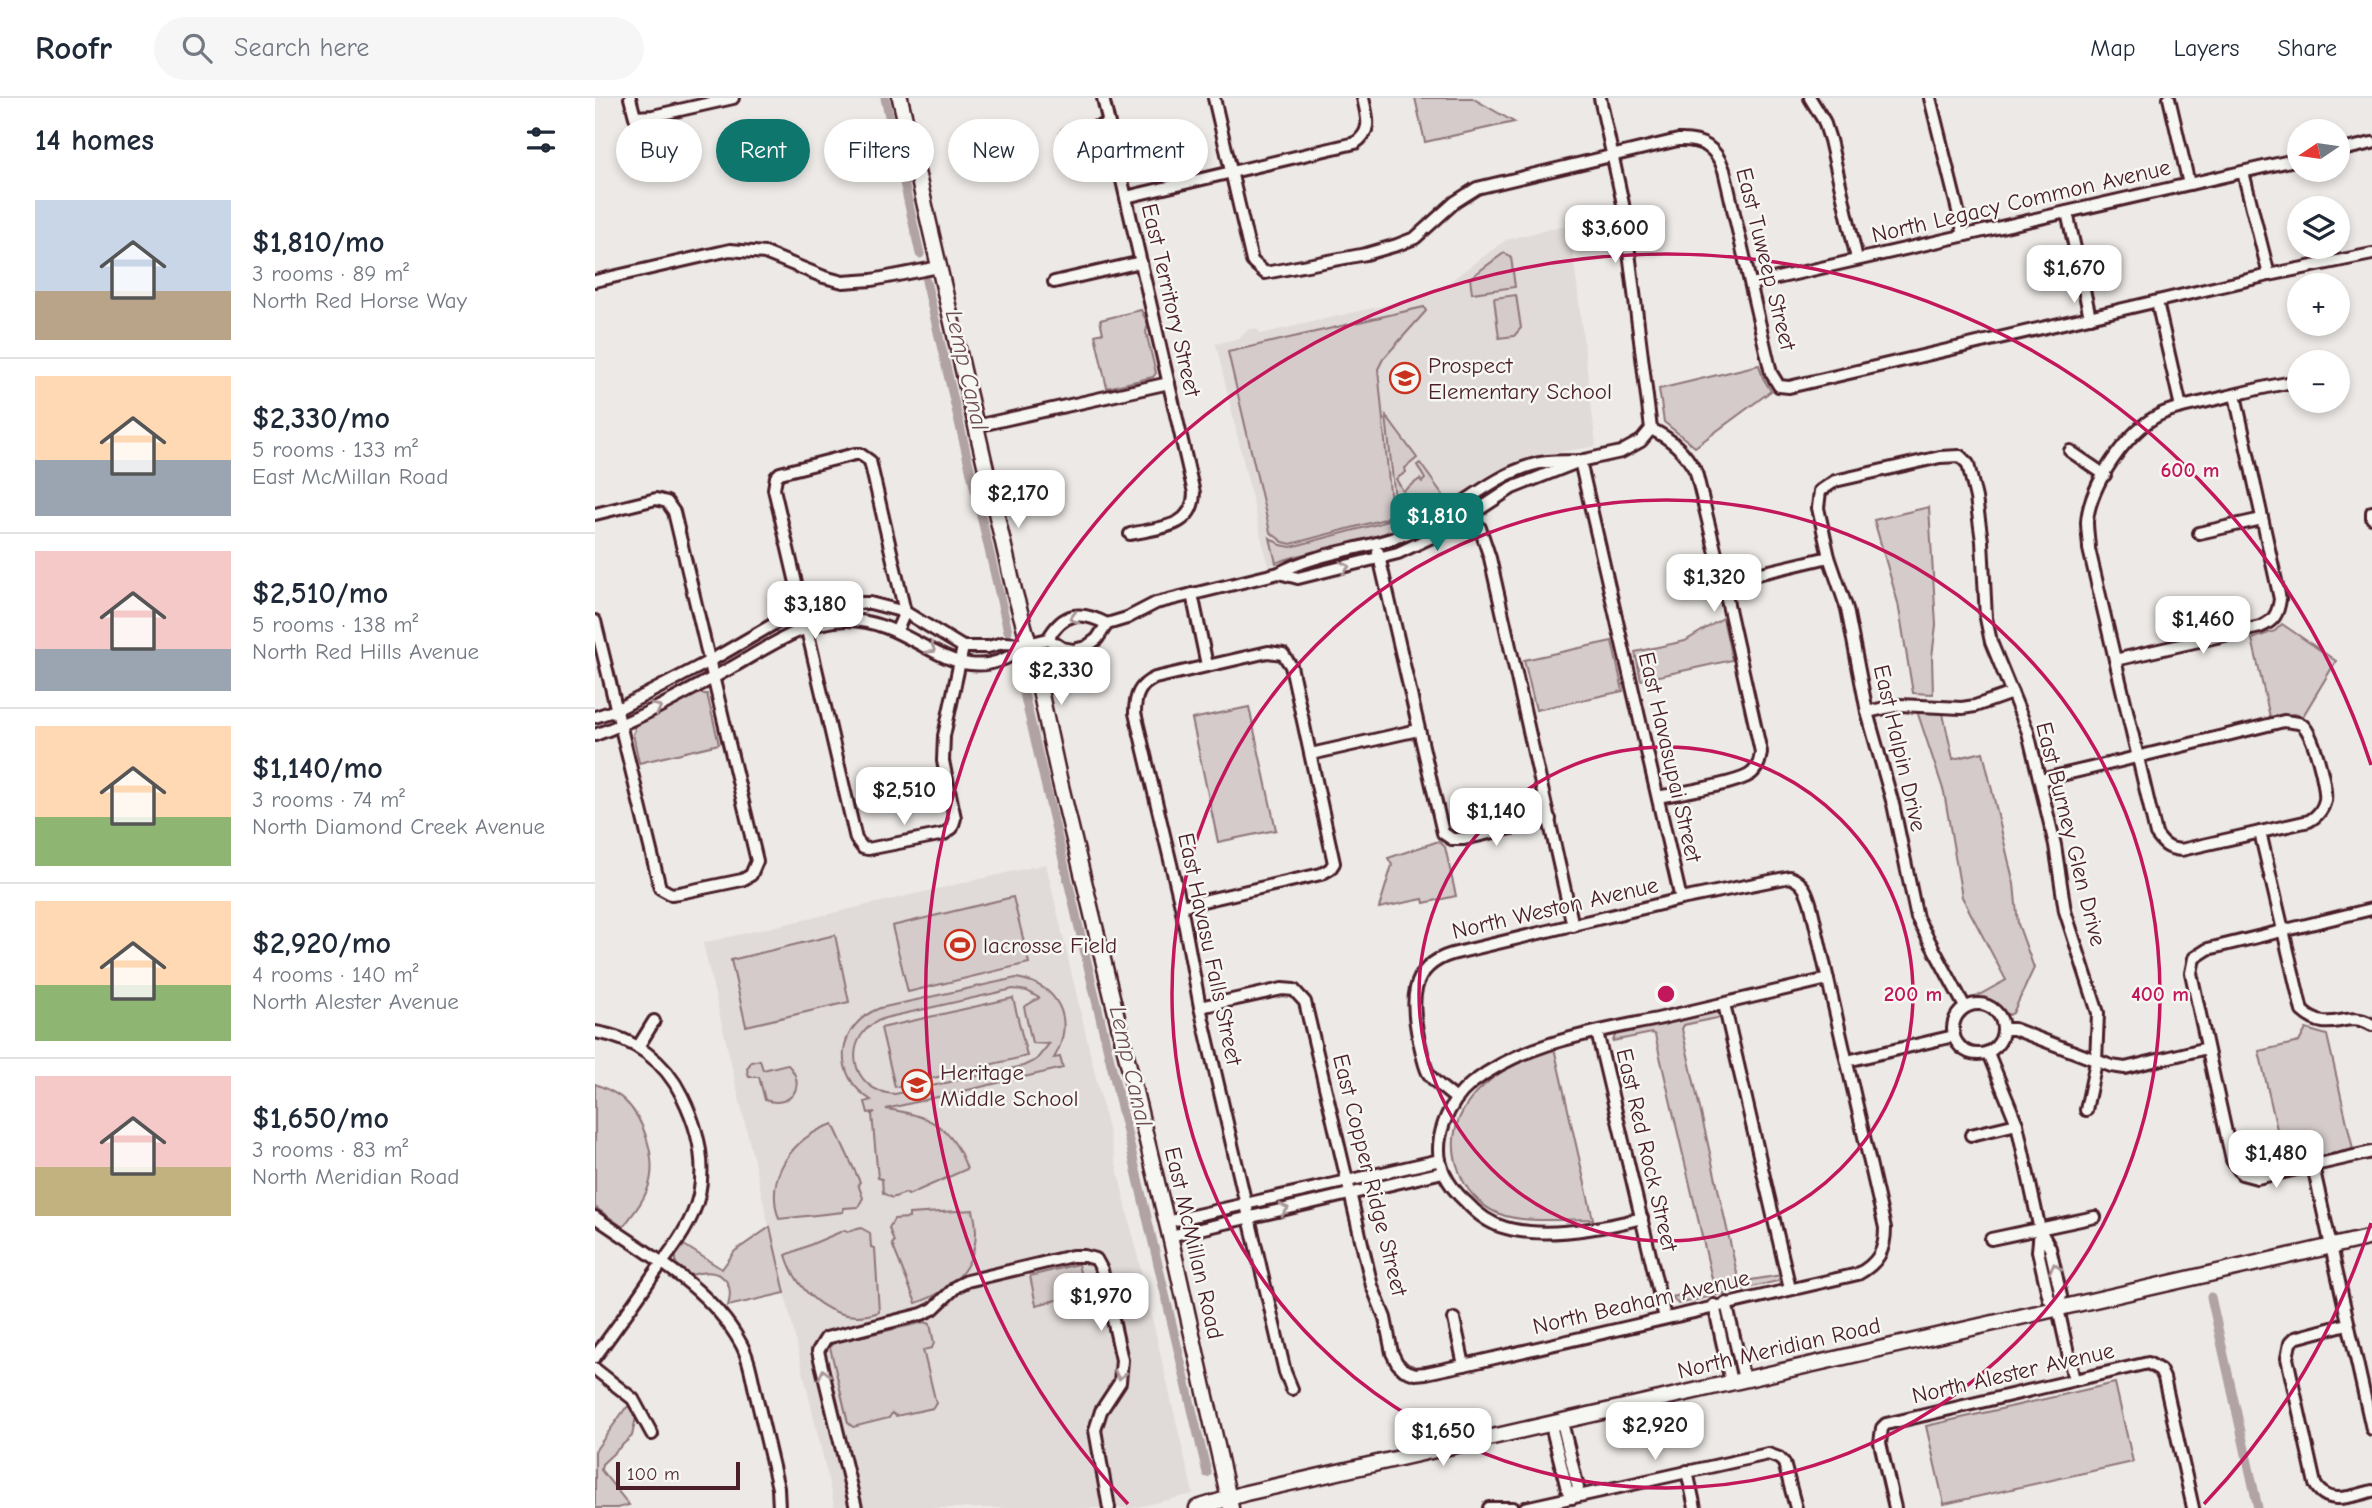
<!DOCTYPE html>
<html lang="en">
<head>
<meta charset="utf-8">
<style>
	body { margin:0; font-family:"Comic Neue",sans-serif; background:#f6f6f7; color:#1f2937; height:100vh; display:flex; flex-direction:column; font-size:26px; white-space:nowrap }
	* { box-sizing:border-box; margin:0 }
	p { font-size:23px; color:#747a83 }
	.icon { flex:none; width:38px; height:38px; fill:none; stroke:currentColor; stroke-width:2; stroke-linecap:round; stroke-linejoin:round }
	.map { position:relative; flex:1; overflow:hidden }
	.side { display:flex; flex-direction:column; background:#fff; width:595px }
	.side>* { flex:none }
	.top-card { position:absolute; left:21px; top:21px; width:665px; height:63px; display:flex; gap:14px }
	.needle { width:46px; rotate:257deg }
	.buttons { position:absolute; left:1692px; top:21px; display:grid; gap:14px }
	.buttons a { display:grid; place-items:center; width:63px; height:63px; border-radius:50%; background:#fff; box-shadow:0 4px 10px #0003; font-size:35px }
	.scale { position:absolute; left:21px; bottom:18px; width:124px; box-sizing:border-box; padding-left:7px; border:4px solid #4a1f2b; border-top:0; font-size:19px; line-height:24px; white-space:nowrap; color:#4a1f2b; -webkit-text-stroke:5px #f6f6f2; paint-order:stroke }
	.price { position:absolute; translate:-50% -60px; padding:0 16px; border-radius:14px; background:#fff; color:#222; font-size:23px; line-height:46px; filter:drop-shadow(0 2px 4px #0008) }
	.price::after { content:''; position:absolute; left:50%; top:42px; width:21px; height:16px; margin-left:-10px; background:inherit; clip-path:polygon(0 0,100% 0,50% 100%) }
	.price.active { background:#0f766e; color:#fff }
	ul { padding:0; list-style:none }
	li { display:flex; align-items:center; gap:21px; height:175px; padding:0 35px }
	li+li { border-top:2px solid #e0e1e3 }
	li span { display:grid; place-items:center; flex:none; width:196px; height:140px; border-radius:0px; color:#555 }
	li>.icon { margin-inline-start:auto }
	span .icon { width:84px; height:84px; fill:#fffc; stroke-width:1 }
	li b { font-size:30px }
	h2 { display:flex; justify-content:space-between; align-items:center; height:84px; padding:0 35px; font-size:30px }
	.tag { padding:0 24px; border-radius:32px; background:#fff; box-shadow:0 4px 10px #0003; font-size:24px; line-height:63px }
	.tag.active { background:#0f766e; color:#fff }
	header { display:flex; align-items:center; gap:42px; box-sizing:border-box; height:98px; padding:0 35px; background:#fff; border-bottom:2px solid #e0e1e3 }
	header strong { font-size:33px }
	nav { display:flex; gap:38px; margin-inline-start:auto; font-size:24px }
	.search { width:490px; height:63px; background:#f6f6f7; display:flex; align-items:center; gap:18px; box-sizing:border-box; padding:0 24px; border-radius:38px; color:#747a83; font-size:26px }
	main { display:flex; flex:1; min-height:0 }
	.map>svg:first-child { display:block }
	.built { fill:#e0dad8 }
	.green { fill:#d4cbca; stroke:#8f757a; stroke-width:2; fill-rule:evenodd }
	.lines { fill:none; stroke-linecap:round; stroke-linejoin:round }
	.canal { stroke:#b1a2a3; stroke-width:9 }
	.minor-casing { stroke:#4a1f2b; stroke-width:16 }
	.major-casing { stroke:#4a1f2b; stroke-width:19 }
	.minor { stroke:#f6f6f2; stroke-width:10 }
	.major { stroke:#f6f6f2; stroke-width:14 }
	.oneway { stroke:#a99598 }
	.ring { fill:none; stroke:#c2185b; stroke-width:3.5 }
	.labels { text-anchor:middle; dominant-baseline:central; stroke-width:5; stroke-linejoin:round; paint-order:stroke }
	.street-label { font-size:23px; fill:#4a1f2b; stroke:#f6f6f2 }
	.poi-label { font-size:23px; fill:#4a1f2b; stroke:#f6f6f2; text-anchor:start }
	.water-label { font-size:24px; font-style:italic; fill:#6e4d55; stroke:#f6f6f2 }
	.centre { fill:#c2185b; stroke:#f6f6f2; stroke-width:3.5 }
	.ring-label { font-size:21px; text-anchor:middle; font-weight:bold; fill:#c2185b; stroke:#f6f6f2; stroke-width:5; stroke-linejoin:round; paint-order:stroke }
</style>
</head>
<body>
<header>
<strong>Roofr</strong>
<div class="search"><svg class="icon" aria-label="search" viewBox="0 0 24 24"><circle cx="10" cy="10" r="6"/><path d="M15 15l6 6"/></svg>Search here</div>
<nav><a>Map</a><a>Layers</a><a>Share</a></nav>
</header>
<main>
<section class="side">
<h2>14 homes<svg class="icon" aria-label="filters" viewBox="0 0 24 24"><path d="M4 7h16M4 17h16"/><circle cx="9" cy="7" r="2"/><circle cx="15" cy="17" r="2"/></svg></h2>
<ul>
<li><span style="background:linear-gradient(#c9d6e8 65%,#b9a48a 0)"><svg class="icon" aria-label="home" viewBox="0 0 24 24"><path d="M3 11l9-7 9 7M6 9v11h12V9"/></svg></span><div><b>$1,810/mo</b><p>3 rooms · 89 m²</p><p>North Red Horse Way</p></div></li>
<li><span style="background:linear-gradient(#ffd9b3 60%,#9aa5b1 0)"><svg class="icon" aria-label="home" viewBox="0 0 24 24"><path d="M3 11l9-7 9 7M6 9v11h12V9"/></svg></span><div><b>$2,330/mo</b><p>5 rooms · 133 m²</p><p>East McMillan Road</p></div></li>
<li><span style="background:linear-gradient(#f6c9c9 70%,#9aa5b1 0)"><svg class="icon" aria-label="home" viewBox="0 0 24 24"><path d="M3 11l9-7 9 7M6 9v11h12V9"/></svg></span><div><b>$2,510/mo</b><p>5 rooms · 138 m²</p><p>North Red Hills Avenue</p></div></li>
<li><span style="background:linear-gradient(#ffd9b3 65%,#8fb573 0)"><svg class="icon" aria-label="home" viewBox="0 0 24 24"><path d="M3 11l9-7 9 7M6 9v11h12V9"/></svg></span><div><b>$1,140/mo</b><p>3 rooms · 74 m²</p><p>North Diamond Creek Avenue</p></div></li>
<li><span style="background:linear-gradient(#ffd9b3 60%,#8fb573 0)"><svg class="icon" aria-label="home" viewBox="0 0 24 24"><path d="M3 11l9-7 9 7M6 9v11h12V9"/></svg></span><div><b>$2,920/mo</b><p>4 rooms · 140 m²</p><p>North Alester Avenue</p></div></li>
<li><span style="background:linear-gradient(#f6c9c9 65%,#c2b280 0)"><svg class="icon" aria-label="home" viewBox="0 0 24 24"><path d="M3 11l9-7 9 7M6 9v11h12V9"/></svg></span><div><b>$1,650/mo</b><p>3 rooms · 83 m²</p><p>North Meridian Road</p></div></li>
</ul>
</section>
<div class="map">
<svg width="1777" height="1410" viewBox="0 0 1777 1410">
	<rect width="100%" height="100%" fill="#ece9e6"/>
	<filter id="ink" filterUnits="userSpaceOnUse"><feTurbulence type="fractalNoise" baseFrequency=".0143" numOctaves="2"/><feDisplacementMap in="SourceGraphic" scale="14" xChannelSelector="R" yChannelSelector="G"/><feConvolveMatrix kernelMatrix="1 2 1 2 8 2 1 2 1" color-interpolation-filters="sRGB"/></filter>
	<g filter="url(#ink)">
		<g class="built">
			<path d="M964,129L975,130L1001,348L930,360L897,375L851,407L804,431L780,440L700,458L673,468L621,246L645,240L654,231H662L666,236L838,196L911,142Z"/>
			<path d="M451,766L598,1396L538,1410H240L108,845Z"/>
		</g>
		<g class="green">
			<path d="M820,0H877L919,24L830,44Z"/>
			<path d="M909,155L916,159L920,189L877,195L875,180Z"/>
			<path d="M921,197L926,230L919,238L904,240L899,200Z"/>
			<path d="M829,209L831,213L788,261L783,271L797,415L790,421L696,446L688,444L675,434L633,254Z"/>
			<path d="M546,212L553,226L551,234L561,275L558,279L512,290L500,237L508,235L505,222Z"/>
			<path d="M1164,267L1168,280L1176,293L1100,349L1069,324L1064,291Z"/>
			<path d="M791,318L822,360L810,370L811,374L801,381L808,393L825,381L827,384L830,381L822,367L825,365L853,404L851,407C829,419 806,430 782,438C749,449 714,452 681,465L675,440L686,447L696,449L786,425L799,418L800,401Z"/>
			<path d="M1334,409L1341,527L1337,559L1338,596L1318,595L1303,505L1279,422Z"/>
			<path d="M1128,520L1137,562L1046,582L1040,554L1090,543Z"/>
			<path d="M1687,526L1741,563L1708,618L1699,616L1675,619L1657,541L1680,533Z"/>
			<path d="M1017,543L1028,593L941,612L929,562Z"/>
			<path d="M105,591L107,596H112L124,646L44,665L38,636L40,632L38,626Z"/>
			<path d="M654,609L681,732L623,744L597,621Z"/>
			<path d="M1322,613L1348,616L1358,661L1388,654L1419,786L1423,826L1439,870L1418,915L1414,917L1396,902L1377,901L1411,882L1367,799L1349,694Z"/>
			<path d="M844,743L850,749L861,798L829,805L828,801L784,810L797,767L793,760Z"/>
			<path d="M418,799L434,865L313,894L297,828Z"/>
			<path d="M240,837L254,904L151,928L136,862Z"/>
			<path d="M421,880C464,886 481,923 459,960L465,959L468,970L291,1011C333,1017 357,1027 372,1071L313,1097L311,1095L297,1100L288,1095L287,1081L283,1080L277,1016L280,1014L273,1015L270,1004L276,1002C236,977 241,927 285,910ZM418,891L432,893L444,900L429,909L437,945L454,946L441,962L428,968L300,996C253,994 245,935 290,920Z"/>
			<path d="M418,900L432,958L300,989L286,930Z"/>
			<path d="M1120,913L1127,919L1089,927L1087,931L1144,1184L1186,1177L1183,1183L1083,1206L1077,1199L1115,1191L1118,1185L1060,937L1057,935L1018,943L1021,935Z"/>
			<path d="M1711,931L1732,937L1758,1051L1690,1066L1664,953L1704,944Z"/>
			<path d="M959,950L998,1121C971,1121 927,1126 902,1115C884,1107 870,1091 864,1073C840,1010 906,965 959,950Z"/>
			<path d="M165,962L168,972L192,966C213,986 197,1011 170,1002L164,979H154L152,971L156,964Z"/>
			<path d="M0,986C10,990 21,994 29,1002C49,1020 62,1061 54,1087C49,1103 38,1116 28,1129L0,1109Z"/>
			<path d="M238,1026L265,1084L263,1086L268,1100L263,1109L249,1110L248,1114L184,1121C169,1078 198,1039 238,1026Z"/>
			<path d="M378,1112C390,1158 364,1191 321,1205L297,1146L299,1144L294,1130L299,1121L314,1120V1116Z"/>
			<path d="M175,1129L190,1195L133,1208C141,1179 121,1169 96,1177L81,1166V1158L89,1147L127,1171L140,1153Z"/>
			<path d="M266,1130L275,1135L276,1149L280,1150L284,1214C241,1229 203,1197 191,1157L250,1132L252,1134Z"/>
			<path d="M483,1166L490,1195L441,1207L435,1178Z"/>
			<path d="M330,1224L335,1226L339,1245L337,1250L328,1252L341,1305L338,1310L301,1318L297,1315L294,1320L258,1329L253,1325L235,1249L238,1245Z"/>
			<path d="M1520,1285L1538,1364L1349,1406L1331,1328Z"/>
			<path d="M34,1308L41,1319L37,1338L7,1366L6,1372L34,1407L22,1410H0V1353L30,1311Z"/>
		</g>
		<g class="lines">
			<g class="canal">
				<path d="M290,0L325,156"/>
				<path d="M331,183L413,533"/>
				<path d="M423,570L612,1375"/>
				<path d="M1616,1199L1663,1410"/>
			</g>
			<g class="minor-casing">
				<g id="minor">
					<path d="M35,0L40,19L58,18L138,0"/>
					<path d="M508,0L599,395C598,431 564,429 535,436"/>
					<path d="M619,0L657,163L670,175L771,156L802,147L820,140L860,104L882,90L1083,42C1107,41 1121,49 1129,72L1176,275L1184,288L1194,289L1674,177L1777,156"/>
					<path d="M1005,0L1028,106L1056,331"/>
					<path d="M1215,0L1229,23L1235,42L1262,161"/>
					<path d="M1335,0L1369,137"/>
					<path d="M1574,0L1594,86"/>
					<path d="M472,36L514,26"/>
					<path d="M1743,53L1777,45"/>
					<path d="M1648,74L1674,177"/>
					<path d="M531,99L760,45C778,33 772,19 768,0"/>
					<path d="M1472,114L1495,219"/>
					<path d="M0,183L135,152L170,155L229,179L248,184L277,182L344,169"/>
					<path d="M459,184L546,164"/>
					<path d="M1156,186L1704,61"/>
					<path d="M1562,204L1586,309"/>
					<path d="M381,328L574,285"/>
					<path d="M1056,331C1077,341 1090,354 1101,374L1128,484L1166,654C1165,661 1164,668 1158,674C1147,686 1082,695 1063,699"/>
					<path d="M1475,353L1510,377"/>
					<path d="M985,363L1086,801"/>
					<path d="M867,407L885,430L895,460L978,828"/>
					<path d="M1777,414V420"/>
					<path d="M0,416L61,401L72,404L79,414L162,763L156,777L147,782L84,795L76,796L65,790L0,523"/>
					<path d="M1604,435L1667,421"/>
					<path d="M783,454L848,735L857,741H869L955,721"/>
					<path d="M684,475L703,480L803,455L856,430L917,390L985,363L1026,354L1046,343L1056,331"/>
					<path d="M1128,484L1234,459"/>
					<path d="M597,496L612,567"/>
					<path d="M302,532L310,514L275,363L265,356H260L185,375L181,379L179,391L261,741L268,750L273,751L349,736L357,730L360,720L348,663L349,638L368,549"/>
					<path d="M453,541C468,514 485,512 512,526"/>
					<path d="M1520,562L1665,529C1679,523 1683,516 1685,501L1640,297"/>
					<path d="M1272,614L1304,607L1367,610L1380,608L1417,595"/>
					<path d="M0,619L21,612L115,563L189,520L224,508L241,505H275L310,514L368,549H393L408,545L433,546L453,541L467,550L478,552L491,549L502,541L512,526L532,520L561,505L684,475C724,453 773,452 816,434C859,417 892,380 937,367C952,362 969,364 985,363"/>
					<path d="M0,637C47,620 90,595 134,571C170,551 208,523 251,522C324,521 362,604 433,546"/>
					<path d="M716,656L823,632"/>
					<path d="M1445,682C1527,663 1608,643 1689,623C1694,624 1701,624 1706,626C1718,632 1732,689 1730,702C1728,712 1723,718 1714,723L1586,752C1573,751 1568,746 1561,736L1494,451C1494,443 1492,433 1492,424C1494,388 1533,331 1566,316C1580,309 1597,307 1613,303C1639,297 1665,290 1692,285L1704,287"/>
					<path d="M1665,734L1707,913C1736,939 1750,910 1777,927"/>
					<path d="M586,808L726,776L735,771L739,765L696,568L688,556L673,554L560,580C544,587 540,598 540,615L586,808L605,909L690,1274L697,1291"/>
					<path d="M1777,811L1613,851L1599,860L1596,875L1637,1062L1647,1076L1662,1080L1777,1054"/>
					<circle cx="1383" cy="931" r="25"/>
					<path d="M1129,906L1195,1191"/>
					<path d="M605,909L687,891L699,892L710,904L777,1188L790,1220L797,1255L802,1265L809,1272L820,1276L831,1275L869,1267L1263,1176C1283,1165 1290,1153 1290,1130L1216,808C1212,794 1209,785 1195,779L1086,801L857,856C813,869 816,906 824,943C827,953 828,965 833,975C839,985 852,993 861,1001"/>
					<path d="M1370,909L1322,820L1298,706L1272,614L1252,511L1234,459L1223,410L1225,393L1240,383L1345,359L1365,358L1373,366L1381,400L1387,443L1391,520L1396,544L1433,634L1460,747L1470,813L1503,915L1501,964L1491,1012"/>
					<path d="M1409,931H1419L1516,968L1530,970L1612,950"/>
					<path d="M0,934C39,940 70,963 87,998C102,1028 111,1063 104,1097C97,1128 74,1155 56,1180C38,1207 19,1233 0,1259"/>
					<path d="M1002,934L1070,1220"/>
					<path d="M43,949L59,923"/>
					<path d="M1393,955L1422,1026L1445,1132L1455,1150L1466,1198L1462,1206L1454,1201L1443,1153L1445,1132"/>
					<path d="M1252,963L1359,938"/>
					<path d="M1376,1037L1422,1026"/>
					<path d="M1718,1068L1777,1331"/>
					<path d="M0,1119C51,1155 114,1188 145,1244C155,1261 157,1282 162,1301C169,1330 176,1360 183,1390L184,1410"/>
					<path d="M1047,1120C1008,1130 951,1141 911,1130C895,1126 882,1116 871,1104C862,1096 854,1086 849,1075C835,1044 853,1004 877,985C931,943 1003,934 1067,920C1122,907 1177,894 1233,881"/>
					<path d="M571,1124L845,1062"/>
					<path d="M575,1138L848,1074"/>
					<path d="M1396,1141L1500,1119"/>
					<path d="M1131,1205L1149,1281"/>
					<path d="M1462,1206L1479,1282"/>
					<path d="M1119,1207L1136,1284"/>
					<path d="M859,1221L869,1267"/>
					<path d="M1752,1226L1700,1240L1695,1245L1692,1260L1720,1386C1732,1409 1757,1398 1777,1393"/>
					<path d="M0,1271L38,1301L57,1336"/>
					<path d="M956,1327L972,1391L977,1400L983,1390L967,1324"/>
					<path d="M1092,1373L1100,1410"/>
					<path d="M261,1410L223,1253L231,1240L327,1216L338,1211L362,1188L372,1183L477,1158H489L501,1161L507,1172L527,1262L525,1284L506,1313L500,1332L514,1410"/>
					<path d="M894,1410H918"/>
					<path d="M930,1410L1173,1356L1184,1360L1189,1365L1201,1410"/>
					<path d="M1300,1410L1285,1345L1287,1330L1291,1326L1553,1265L1565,1272L1569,1280L1598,1410"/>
				</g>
			</g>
			<g class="major-casing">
				<g id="major">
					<path d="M305,0L419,492L439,564L464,680L575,1138L636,1410"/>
					<path d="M602,1410L651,1395L1777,1139"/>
				</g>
			</g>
			<use href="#minor" class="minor"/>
			<use href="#major" class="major"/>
		</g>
		<defs><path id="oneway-chevron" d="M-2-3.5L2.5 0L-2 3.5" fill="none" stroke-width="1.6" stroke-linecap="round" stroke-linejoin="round" transform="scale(1.75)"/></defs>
		<g class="oneway">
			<use href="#oneway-chevron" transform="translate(750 469) rotate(-13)"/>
			<use href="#oneway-chevron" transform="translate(479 520) rotate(166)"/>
			<use href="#oneway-chevron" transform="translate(336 551) rotate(33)"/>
			<use href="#oneway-chevron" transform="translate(62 610) rotate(-28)"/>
			<use href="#oneway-chevron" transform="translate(689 1111) rotate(-13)"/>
			<use href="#oneway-chevron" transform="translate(1460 1170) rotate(-104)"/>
			<use href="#oneway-chevron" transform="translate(229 1276) rotate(-104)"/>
			<use href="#oneway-chevron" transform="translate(525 1277) rotate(102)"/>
		</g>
	</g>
	<g class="ring">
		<circle cx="1071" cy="896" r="247"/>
		<circle cx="1071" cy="896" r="494"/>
		<path d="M1776 1125A741 741 0 0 1 1609 1406M533 1406A741 741 0 1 1 1776 667"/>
	</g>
	<defs>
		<g id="school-ring" transform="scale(1.575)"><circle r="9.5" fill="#f6f6f2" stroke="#c8321e" stroke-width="1.5"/><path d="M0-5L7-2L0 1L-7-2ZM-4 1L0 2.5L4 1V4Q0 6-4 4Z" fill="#c8321e"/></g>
		<g id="stadium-ring" transform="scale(1.575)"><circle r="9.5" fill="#f6f6f2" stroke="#c8321e" stroke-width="1.5"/><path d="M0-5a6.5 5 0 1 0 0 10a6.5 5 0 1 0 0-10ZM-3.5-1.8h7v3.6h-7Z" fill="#c8321e"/></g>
	</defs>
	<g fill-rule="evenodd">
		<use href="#school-ring" x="810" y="280"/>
		<use href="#stadium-ring" x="365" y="847"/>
		<use href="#school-ring" x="322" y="987"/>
	</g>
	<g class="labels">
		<g class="street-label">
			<text transform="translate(1426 103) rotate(-13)">North Legacy Common Avenue</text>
			<text transform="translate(1171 161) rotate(76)">East Tuweep Street</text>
			<text transform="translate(576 202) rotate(77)">East Territory Street</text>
			<text transform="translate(1305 650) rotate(77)">East Halpin Drive</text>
			<text transform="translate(1075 659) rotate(77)">East Havasupai Street</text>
			<text transform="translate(1476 736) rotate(76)">East Burney Glen Drive</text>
			<text transform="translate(960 810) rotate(-13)">North Weston Avenue</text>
			<text transform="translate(615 851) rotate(78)">East Havasu Falls Street</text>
			<text transform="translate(1052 1052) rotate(77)">East Red Rock Street</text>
			<text transform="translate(775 1077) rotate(76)">East Copper Ridge Street</text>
			<text transform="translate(599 1145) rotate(77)">East McMillan Road</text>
			<text transform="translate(1046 1204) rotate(-13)">North Beaham Avenue</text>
			<text transform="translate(1184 1250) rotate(-13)">North Meridian Road</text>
			<text transform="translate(1418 1275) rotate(-13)">North Alester Avenue</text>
		</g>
		<g class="poi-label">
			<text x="833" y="267">Prospect<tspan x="833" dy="26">Elementary School</tspan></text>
			<text x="388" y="847">lacrosse Field</text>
			<text x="345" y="974">Heritage<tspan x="345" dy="26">Middle School</tspan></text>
		</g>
		<g class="water-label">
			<text transform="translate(372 272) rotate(77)">Lemp Canal</text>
			<text transform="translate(536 968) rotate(77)">Lemp Canal</text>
		</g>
	</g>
	<circle cx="1071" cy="896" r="10" class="centre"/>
	<g class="ring-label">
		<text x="1595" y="379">600 m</text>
		<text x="1318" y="903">200 m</text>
		<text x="1565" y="903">400 m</text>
	</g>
</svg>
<div class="buttons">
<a><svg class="needle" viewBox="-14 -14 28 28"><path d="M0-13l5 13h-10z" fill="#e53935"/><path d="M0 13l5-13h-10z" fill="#747a83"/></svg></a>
<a><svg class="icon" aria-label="layers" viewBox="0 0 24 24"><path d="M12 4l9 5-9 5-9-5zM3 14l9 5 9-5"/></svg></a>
<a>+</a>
<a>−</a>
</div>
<div class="scale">100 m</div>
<b class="price" style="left:1020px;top:167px">$3,600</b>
<b class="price" style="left:1479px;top:207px">$1,670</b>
<b class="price" style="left:423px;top:432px">$2,170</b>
<b class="price active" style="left:842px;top:455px">$1,810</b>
<b class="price" style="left:1119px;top:516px">$1,320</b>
<b class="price" style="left:220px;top:543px">$3,180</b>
<b class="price" style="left:1608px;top:558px">$1,460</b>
<b class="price" style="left:466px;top:609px">$2,330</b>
<b class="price" style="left:309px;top:729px">$2,510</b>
<b class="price" style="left:901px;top:750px">$1,140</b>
<b class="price" style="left:1681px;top:1092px">$1,480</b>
<b class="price" style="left:506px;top:1235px">$1,970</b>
<b class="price" style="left:1060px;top:1364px">$2,920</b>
<b class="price" style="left:848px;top:1370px">$1,650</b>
<div class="top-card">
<a class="tag">Buy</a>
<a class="tag active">Rent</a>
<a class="tag">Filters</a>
<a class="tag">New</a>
<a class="tag">Apartment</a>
</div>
</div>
</main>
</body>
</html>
